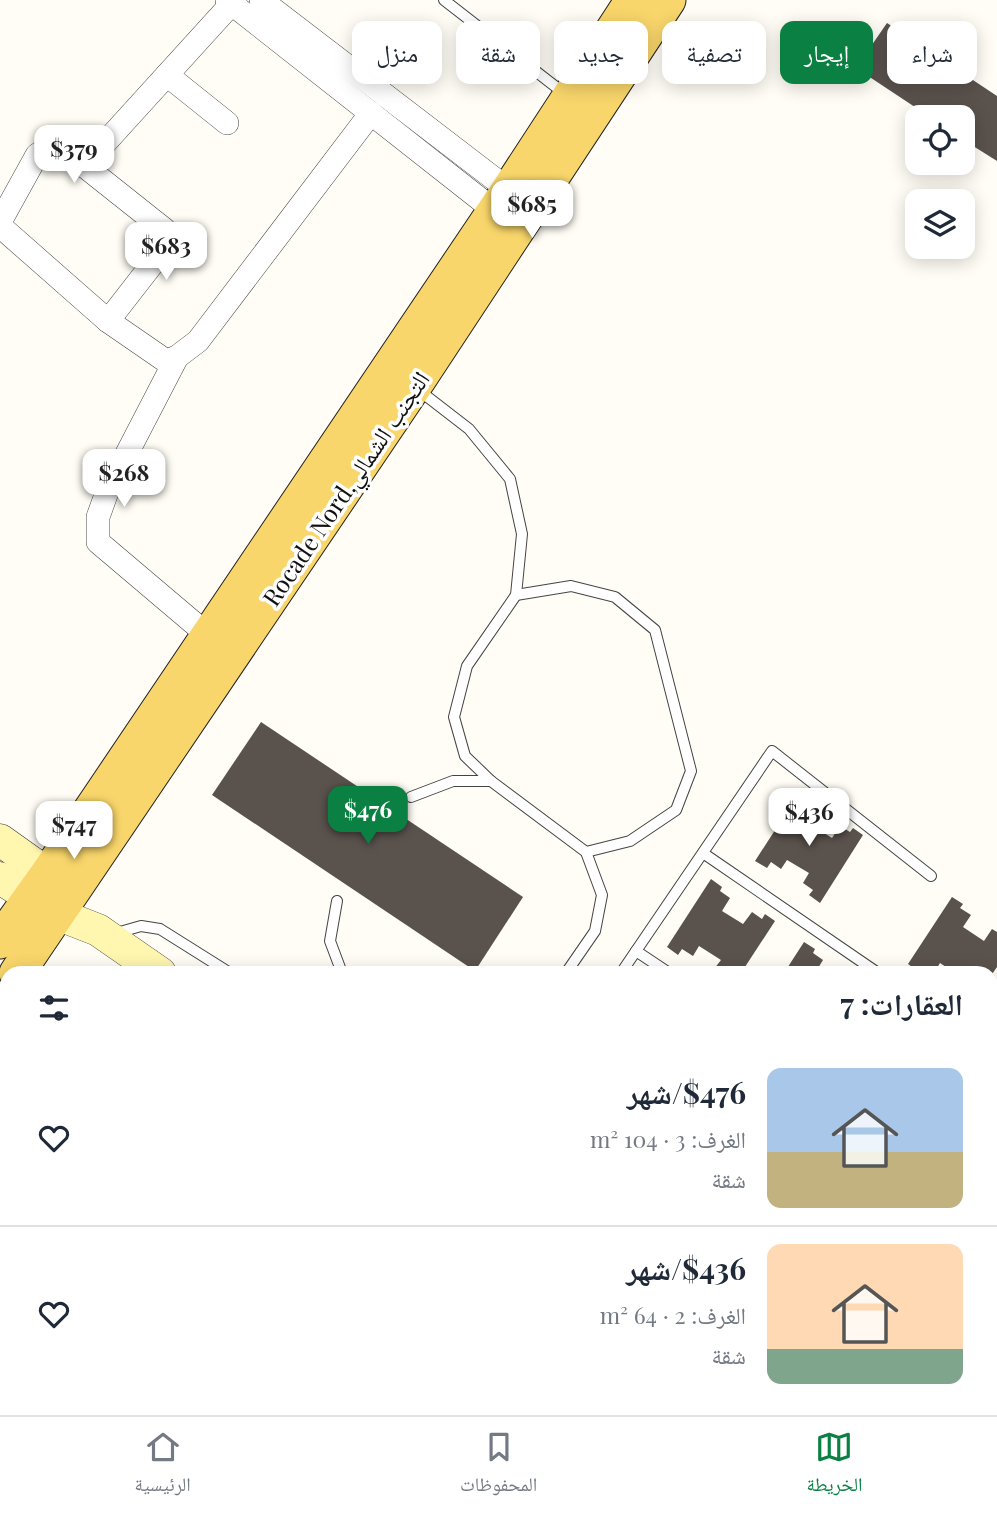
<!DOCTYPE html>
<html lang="ar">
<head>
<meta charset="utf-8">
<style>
	body { margin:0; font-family:"Playfair Display","Noto Naskh Arabic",serif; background:#f6f6f7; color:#1f2937; direction:rtl; height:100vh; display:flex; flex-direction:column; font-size:26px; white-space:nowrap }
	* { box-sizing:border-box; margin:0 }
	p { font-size:23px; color:#747a83 }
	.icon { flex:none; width:38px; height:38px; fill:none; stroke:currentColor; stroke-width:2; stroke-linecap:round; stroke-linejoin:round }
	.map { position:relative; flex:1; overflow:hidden; direction:ltr }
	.sheet { position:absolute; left:0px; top:966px; width:998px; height:450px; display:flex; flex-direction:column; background:#fff; border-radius:21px 21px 0 0; box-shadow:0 4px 18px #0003; direction:rtl }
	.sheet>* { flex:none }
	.banner { position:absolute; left:21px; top:21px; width:956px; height:63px; direction:rtl; display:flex; gap:14px }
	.tools { position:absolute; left:905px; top:105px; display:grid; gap:14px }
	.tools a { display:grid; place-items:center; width:70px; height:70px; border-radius:14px; background:#fff; box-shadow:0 4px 18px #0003; font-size:35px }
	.price { position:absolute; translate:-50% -60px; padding:0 16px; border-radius:14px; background:#fff; color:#222; font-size:23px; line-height:46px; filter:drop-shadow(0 2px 4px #0008) }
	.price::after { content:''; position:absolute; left:50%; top:42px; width:21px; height:16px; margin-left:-10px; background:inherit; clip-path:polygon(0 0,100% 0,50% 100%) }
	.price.active { background:#0b8043; color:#fff }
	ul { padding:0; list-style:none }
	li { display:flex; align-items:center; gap:21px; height:175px; padding:0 35px }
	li+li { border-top:2px solid #e0e1e3 }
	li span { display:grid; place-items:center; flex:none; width:196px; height:140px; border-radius:14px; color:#555 }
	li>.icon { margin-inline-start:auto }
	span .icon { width:84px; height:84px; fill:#fffc; stroke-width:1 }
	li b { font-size:30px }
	h2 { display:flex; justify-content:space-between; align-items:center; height:84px; padding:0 35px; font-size:30px }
	.tag { padding:0 24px; border-radius:14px; background:#fff; box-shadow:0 4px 18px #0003; font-size:24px; line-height:63px }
	.tag.active { background:#0b8043; color:#fff }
	.dock { display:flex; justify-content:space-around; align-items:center; height:98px; border-top:2px solid #e0e1e3; background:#fff; font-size:19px; color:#747a83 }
	.dock a { display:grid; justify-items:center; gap:4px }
	.dock .active { color:#0b8043 }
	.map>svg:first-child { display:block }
	.building { fill:#5a524d }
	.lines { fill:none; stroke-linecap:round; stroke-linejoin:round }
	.lane-casing { stroke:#444; stroke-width:12 }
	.street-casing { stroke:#444; stroke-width:24 }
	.secondary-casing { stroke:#333; stroke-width:33 }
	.primary-casing { stroke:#222; stroke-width:37 }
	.lane { stroke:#fff; stroke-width:10 }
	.street { stroke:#fff; stroke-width:23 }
	.secondary { stroke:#fff6b0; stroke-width:32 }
	.primary { stroke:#f9d66b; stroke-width:35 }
	.labels { text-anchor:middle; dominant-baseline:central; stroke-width:7; stroke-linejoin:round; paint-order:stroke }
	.street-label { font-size:24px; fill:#111; stroke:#fff }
</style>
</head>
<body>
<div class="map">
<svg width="997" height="1415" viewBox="0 0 997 1415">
	<rect width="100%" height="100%" fill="#fffdf5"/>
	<g class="building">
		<path d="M887,23L997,96V161L962,139V117H930L856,68Z"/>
		<path d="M261,722L523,897L475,971L212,795Z"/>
		<path d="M799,793L810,801L808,805L818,812L810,824L832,838L840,826L850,832L853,828L863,835L820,903L809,895L813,890L803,883L809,873L787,860L781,869L771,862L767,868L755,861Z"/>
		<path d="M711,879L722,887L720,891L730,898L722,911L743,924L752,912L762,919L765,914L775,921L741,973H720L714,969L721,960L699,946L693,956L682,949L678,955L667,947Z"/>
		<path d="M952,897L963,904L960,908L971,915L963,927L984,941L992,929L997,932V967L990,977V973H955L940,963L934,973L923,966L919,972L908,964Z"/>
		<path d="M804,942L815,949L813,953L823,960L815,973H784Z"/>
		<path d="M997,1092V1153L990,1149V1102Z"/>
		<path d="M990,1218L997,1222V1232L990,1242Z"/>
		<path d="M7,1264V1285L0,1280V1275Z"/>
		<path d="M997,1283V1317L993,1314L990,1318V1293Z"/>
		<path d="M411,1409H482L478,1415H420Z"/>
		<path d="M570,1409H598L607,1415H566Z"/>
	</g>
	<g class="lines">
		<g class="lane-casing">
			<g id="lane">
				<path d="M444,0L565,94"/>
				<path d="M416,388L469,429L510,479L522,534L516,595L467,666L454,717L465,756L491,781L586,852L602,895L595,931L566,973"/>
				<path d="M516,595L571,586L615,597L655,630L691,771L676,810L630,841L586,852"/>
				<path d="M411,797L453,781H491"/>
				<path d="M703,853L878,973"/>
				<path d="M337,901L330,941L342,973"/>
				<path d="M113,934L141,926L160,929L230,973"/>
				<path d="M636,951L669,973"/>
				<path d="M621,973L772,751L931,876"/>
				<path d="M990,1059L995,1053"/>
				<path d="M990,1193L997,1197"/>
				<path d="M885,1409L894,1415"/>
			</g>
		</g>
		<g class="street-casing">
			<g id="street">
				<path d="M227,0L495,211L507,214"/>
				<path d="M261,0L509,190L514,200"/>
				<path d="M167,75L227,123"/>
				<path d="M84,166L235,0"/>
				<path d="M0,222L37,155L51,146L63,149L165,230L168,240L164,249L108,321"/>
				<path d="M0,226L108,321L166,361L177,357L198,341L371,113"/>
				<path d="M177,357L107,492L98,517V542L209,636"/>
			</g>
		</g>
		<g class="secondary-casing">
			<g id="secondary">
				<path d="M0,840L69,889"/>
				<path d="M0,878L57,914L98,930L160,973"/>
				<path d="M784,1409L793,1415"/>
			</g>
		</g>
		<g class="primary-casing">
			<g id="primary">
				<path d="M0,941L48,874L509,190L633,0"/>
				<path d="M17,973L414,386L668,0"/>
			</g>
		</g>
		<use href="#lane" class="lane"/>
		<use href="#street" class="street"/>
		<use href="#secondary" class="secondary"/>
		<use href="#primary" class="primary"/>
	</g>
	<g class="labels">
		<g class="street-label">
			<text transform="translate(345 488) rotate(-56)">Rocade Nord,التجنب الشمالي</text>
		</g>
	</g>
</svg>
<div class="tools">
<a><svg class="icon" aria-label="locate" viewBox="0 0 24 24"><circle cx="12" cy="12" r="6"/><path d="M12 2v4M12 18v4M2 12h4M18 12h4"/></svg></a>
<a><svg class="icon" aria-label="layers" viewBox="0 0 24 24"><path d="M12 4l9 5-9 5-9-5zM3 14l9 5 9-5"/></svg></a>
</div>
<b class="price" style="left:74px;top:185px">$379</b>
<b class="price" style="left:532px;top:240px">$685</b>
<b class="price" style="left:166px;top:282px">$683</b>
<b class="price" style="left:124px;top:509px">$268</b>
<b class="price active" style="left:368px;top:846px">$476</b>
<b class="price" style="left:809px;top:848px">$436</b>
<b class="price" style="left:74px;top:861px">$747</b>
<div class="banner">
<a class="tag">شراء</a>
<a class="tag active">إيجار</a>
<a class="tag">تصفية</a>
<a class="tag">جديد</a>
<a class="tag">شقة</a>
<a class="tag">منزل</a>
</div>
<section class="sheet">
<h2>العقارات: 7<svg class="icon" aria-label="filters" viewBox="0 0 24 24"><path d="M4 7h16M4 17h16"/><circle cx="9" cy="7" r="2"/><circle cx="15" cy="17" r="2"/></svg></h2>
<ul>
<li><span style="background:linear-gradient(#a9c7e8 60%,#c2b280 0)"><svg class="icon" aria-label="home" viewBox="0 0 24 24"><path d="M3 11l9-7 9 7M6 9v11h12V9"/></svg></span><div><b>$476/شهر</b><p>الغرف: 3 · 104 m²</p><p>شقة</p></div><svg class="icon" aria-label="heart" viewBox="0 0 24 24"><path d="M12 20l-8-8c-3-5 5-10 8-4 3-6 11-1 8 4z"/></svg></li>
<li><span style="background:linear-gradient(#ffd9b3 75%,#7fa58c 0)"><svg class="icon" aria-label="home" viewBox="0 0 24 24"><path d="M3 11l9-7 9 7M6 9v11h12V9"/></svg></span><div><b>$436/شهر</b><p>الغرف: 2 · 64 m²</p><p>شقة</p></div><svg class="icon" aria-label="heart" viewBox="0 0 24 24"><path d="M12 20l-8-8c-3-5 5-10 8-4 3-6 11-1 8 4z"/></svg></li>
</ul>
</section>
</div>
<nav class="dock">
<a class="active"><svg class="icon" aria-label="map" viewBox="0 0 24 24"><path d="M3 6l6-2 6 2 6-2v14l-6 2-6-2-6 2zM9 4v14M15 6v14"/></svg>الخريطة</a>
<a><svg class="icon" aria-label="saved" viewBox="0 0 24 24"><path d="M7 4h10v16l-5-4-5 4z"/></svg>المحفوظات</a>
<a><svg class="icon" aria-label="home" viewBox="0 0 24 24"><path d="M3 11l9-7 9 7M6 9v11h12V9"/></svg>الرئيسية</a>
</nav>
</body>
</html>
